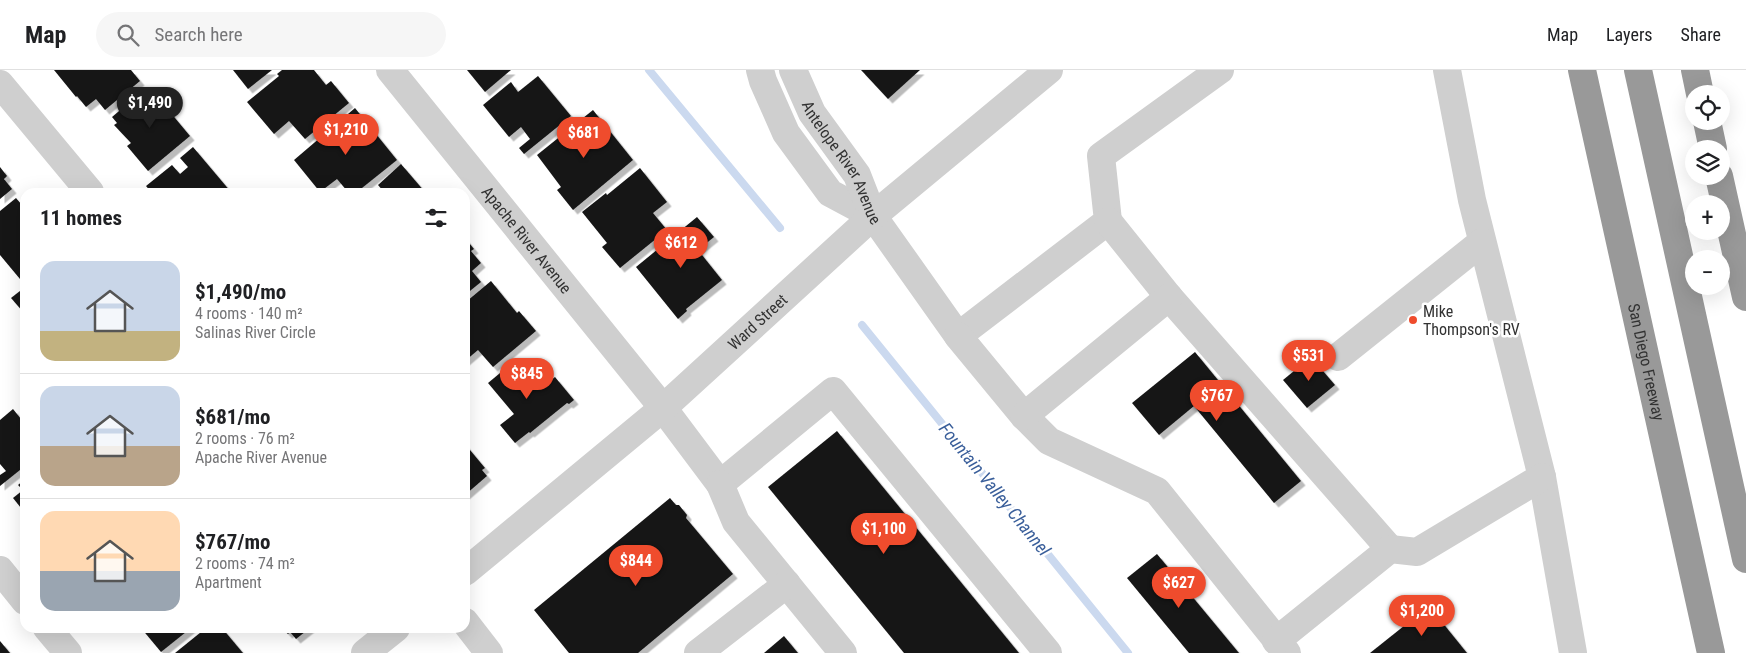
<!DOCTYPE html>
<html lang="en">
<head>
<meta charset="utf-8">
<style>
	body { margin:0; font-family:"Roboto Condensed",sans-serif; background:#f6f6f6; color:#202124; height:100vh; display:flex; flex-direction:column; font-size:19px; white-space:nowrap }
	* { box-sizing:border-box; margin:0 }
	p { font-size:16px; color:#757577 }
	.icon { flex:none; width:28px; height:28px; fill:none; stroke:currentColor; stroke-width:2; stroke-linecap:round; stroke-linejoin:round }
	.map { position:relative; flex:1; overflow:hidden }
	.panel { position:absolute; left:20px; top:118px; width:450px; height:445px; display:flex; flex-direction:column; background:#fff; border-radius:15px; box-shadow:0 5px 20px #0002 }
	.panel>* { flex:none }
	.buttons { position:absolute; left:1685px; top:15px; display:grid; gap:10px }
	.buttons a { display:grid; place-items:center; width:45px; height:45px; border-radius:50%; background:#fff; box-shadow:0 5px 20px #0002; font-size:25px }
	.price { position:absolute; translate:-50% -42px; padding:0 11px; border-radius:18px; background:#ef4c2d; color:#fff; font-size:16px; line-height:32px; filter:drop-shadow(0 1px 2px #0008) }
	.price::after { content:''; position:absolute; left:50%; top:30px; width:15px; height:11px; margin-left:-8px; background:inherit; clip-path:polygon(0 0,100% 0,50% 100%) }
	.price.selected { background:#222; color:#fff }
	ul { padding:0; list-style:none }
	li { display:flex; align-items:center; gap:15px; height:125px; padding:0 20px }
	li+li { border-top:1px solid #e0e0e0 }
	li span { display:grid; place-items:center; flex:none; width:140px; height:100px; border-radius:15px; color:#555 }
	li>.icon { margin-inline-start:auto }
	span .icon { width:60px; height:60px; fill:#fffc; stroke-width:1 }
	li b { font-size:21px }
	h2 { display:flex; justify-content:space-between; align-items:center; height:60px; padding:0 20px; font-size:21px }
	header { display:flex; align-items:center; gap:30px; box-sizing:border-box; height:70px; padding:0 25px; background:#fff; border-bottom:1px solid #e0e0e0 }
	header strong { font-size:24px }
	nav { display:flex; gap:28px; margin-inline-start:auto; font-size:18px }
	.search { width:350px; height:45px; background:#f6f6f6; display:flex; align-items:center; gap:12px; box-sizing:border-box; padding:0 18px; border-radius:28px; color:#757577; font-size:19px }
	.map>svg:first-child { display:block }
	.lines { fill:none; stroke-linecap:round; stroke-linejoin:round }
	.stream { stroke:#cbd9ef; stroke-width:8 }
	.building { fill:#191919; filter:url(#shadow) }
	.minor { stroke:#cfcfcf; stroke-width:28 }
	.highway { stroke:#999; stroke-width:28 }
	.poi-dot { fill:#ef4c2d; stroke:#fff; stroke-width:2 }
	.labels { text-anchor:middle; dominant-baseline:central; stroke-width:5; stroke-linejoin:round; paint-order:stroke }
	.street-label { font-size:16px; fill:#323232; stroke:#fff }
	.poi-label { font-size:16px; fill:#323232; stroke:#fff; text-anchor:start }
	.water-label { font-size:18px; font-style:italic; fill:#395e9a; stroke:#fff }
</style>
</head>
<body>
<header>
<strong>Map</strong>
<div class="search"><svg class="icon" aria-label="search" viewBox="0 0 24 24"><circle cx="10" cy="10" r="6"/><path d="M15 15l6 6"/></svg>Search here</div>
<nav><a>Map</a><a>Layers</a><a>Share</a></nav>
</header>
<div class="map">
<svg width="1746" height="583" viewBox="0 0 1746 583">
	<defs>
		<filter id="shadow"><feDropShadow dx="4.5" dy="4.5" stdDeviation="0" flood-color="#0004"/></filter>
	</defs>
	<rect width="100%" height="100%" fill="#fff"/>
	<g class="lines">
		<g class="stream">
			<path d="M649,0L780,158"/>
			<path d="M862,255L1128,583"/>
		</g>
	</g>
	<g class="building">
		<path d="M54,0H131L140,11L105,40L96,29L86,37L77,26L76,27Z"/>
		<path d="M233,0H272L248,19Z"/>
		<path d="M282,0H314L326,15L331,11L349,33L305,69L289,51L274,64L247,32L279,6L277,4Z"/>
		<path d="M467,0H511L485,22Z"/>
		<path d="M861,0H920L888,29Z"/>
		<path d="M538,6L571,46L524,84L519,78L530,69L521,57L509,67L483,35L511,12L518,22Z"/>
		<path d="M145,19L151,26L155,24L190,66L148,101L127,76L131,73L114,55L117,53L112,47Z"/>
		<path d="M355,38L397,90L357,122H348L337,109L320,122L294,90Z"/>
		<path d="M593,40L633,90L573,140L557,120L561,117L537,85Z"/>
		<path d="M193,77L231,122H151L146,116L172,95L180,104L188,97L180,88Z"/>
		<path d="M401,94L425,122H384L378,115Z"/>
		<path d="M0,97L7,106L4,109L12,119L0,129Z"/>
		<path d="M640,98L667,132L653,143L667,160L620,198L602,177L607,173L582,142L606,123L607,125Z"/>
		<path d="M16,128L22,135L25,132V205L20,209L0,185V141Z"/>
		<path d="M697,147L714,167L698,180L722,210L686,239L687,241L678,249L636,197Z"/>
		<path d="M465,168L474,179L471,181L481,193L472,201L481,212L465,225Z"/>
		<path d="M491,211L517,243L519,241L536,261L493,297L478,280L465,291V237L469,234L467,231Z"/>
		<path d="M25,217V242L24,243L11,228Z"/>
		<path d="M1195,282L1301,411L1274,433L1194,336L1159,365L1132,333Z"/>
		<path d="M1311,287L1335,315L1307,338L1283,310Z"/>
		<path d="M517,289L541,318L555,307L574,330L569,334L567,333L530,363L529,362L515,373L500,355L514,344L488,313Z"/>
		<path d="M13,339L25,354V396L0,416V405L6,401L0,394V350Z"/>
		<path d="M837,361L1019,583H904L768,417Z"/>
		<path d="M465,374L485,398L482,400L487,406L465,425Z"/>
		<path d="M25,409V443L13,428L23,420L18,415Z"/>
		<path d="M670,428L676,435H679L687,445L686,448L733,504L638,583H569L534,540Z"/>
		<path d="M1157,484L1239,583H1189L1127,508Z"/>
		<path d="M1429,536L1467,583H1370Z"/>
		<path d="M141,558H191L161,582Z"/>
		<path d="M206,558H222L243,583H175Z"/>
		<path d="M282,558H310L296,569L290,562L288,564Z"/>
		<path d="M784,566L798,583H764Z"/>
		<path d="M0,571L10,583H0Z"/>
	</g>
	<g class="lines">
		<g class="minor">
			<path id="s1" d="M390,0L663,338L720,414L833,321L1048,583"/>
			<path d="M760,0L763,11L786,63L830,123L873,146"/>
			<path id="s2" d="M793,0L812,43L857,105L873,146L958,266L1108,151L1101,86L1220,0"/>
			<path d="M1447,0L1472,130L1542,407L1573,583"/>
			<path d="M0,14L90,122"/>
			<path d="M1108,151L1169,227L1390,479"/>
			<path d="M958,266L1024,346L1049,371L1157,421L1287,583"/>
			<path d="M1338,287L1482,172"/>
			<path d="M1024,346L1169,227"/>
			<path d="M720,414L736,452L843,583"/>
			<path d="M0,500L25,531"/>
			<path id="s3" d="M465,502L663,338L873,146L1049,0"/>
			<path d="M465,552L489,583"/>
			<path d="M47,558L68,583"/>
			<path d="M1276,571L1390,479L1417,482L1542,407"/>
			<path d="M365,583L396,558"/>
			<path d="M698,583L787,514"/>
		</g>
		<g class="highway">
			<path id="s4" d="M1582,0L1711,583"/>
			<path d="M1638,0L1746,489"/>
			<path d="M1695,0L1700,24"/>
			<path d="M1707,51L1713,79"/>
			<path d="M1719,106L1746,227"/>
		</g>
	</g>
	<circle class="poi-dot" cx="1413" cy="250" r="5"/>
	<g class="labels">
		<g class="street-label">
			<text stroke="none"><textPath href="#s2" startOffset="105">Antelope River Avenue</textPath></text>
			<text stroke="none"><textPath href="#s1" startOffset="218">Apache River Avenue</textPath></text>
			<text stroke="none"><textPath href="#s3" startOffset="385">Ward Street</textPath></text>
			<text stroke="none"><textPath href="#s4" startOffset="299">San Diego Freeway</textPath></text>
		</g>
		<g class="poi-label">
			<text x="1423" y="241">Mike<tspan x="1423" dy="18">Thompson's RV</tspan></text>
		</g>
		<g class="water-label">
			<text transform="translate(995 419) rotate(51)">Fountain Valley Channel</text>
		</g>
	</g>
</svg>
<div class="buttons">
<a><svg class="icon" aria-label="locate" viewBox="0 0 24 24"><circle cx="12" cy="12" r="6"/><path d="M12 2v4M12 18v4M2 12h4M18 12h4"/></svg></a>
<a><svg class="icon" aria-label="layers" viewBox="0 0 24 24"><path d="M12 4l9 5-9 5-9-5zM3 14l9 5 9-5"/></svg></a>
<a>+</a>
<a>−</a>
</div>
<b class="price selected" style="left:150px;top:59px">$1,490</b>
<b class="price" style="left:346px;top:86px">$1,210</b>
<b class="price" style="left:584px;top:89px">$681</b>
<b class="price" style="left:681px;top:199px">$612</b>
<b class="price" style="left:1309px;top:312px">$531</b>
<b class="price" style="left:527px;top:330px">$845</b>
<b class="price" style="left:1217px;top:352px">$767</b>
<b class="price" style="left:884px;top:485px">$1,100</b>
<b class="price" style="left:636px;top:517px">$844</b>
<b class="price" style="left:1179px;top:539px">$627</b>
<b class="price" style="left:1422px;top:567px">$1,200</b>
<section class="panel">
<h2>11 homes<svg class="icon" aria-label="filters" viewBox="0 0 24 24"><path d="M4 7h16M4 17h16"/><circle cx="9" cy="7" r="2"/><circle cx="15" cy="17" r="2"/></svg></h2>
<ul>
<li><span style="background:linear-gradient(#c9d6e8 70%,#c2b280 0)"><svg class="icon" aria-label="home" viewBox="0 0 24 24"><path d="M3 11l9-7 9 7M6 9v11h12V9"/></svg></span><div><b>$1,490/mo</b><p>4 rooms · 140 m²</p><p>Salinas River Circle</p></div></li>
<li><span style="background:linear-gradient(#c9d6e8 60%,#b9a48a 0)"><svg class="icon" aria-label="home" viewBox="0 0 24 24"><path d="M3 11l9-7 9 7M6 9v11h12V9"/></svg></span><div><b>$681/mo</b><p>2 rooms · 76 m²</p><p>Apache River Avenue</p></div></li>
<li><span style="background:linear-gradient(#ffd9b3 60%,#9aa5b1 0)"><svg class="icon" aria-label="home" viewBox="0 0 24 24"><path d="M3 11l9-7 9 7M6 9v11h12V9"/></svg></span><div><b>$767/mo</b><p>2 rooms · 74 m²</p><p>Apartment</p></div></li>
</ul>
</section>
</div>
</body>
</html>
